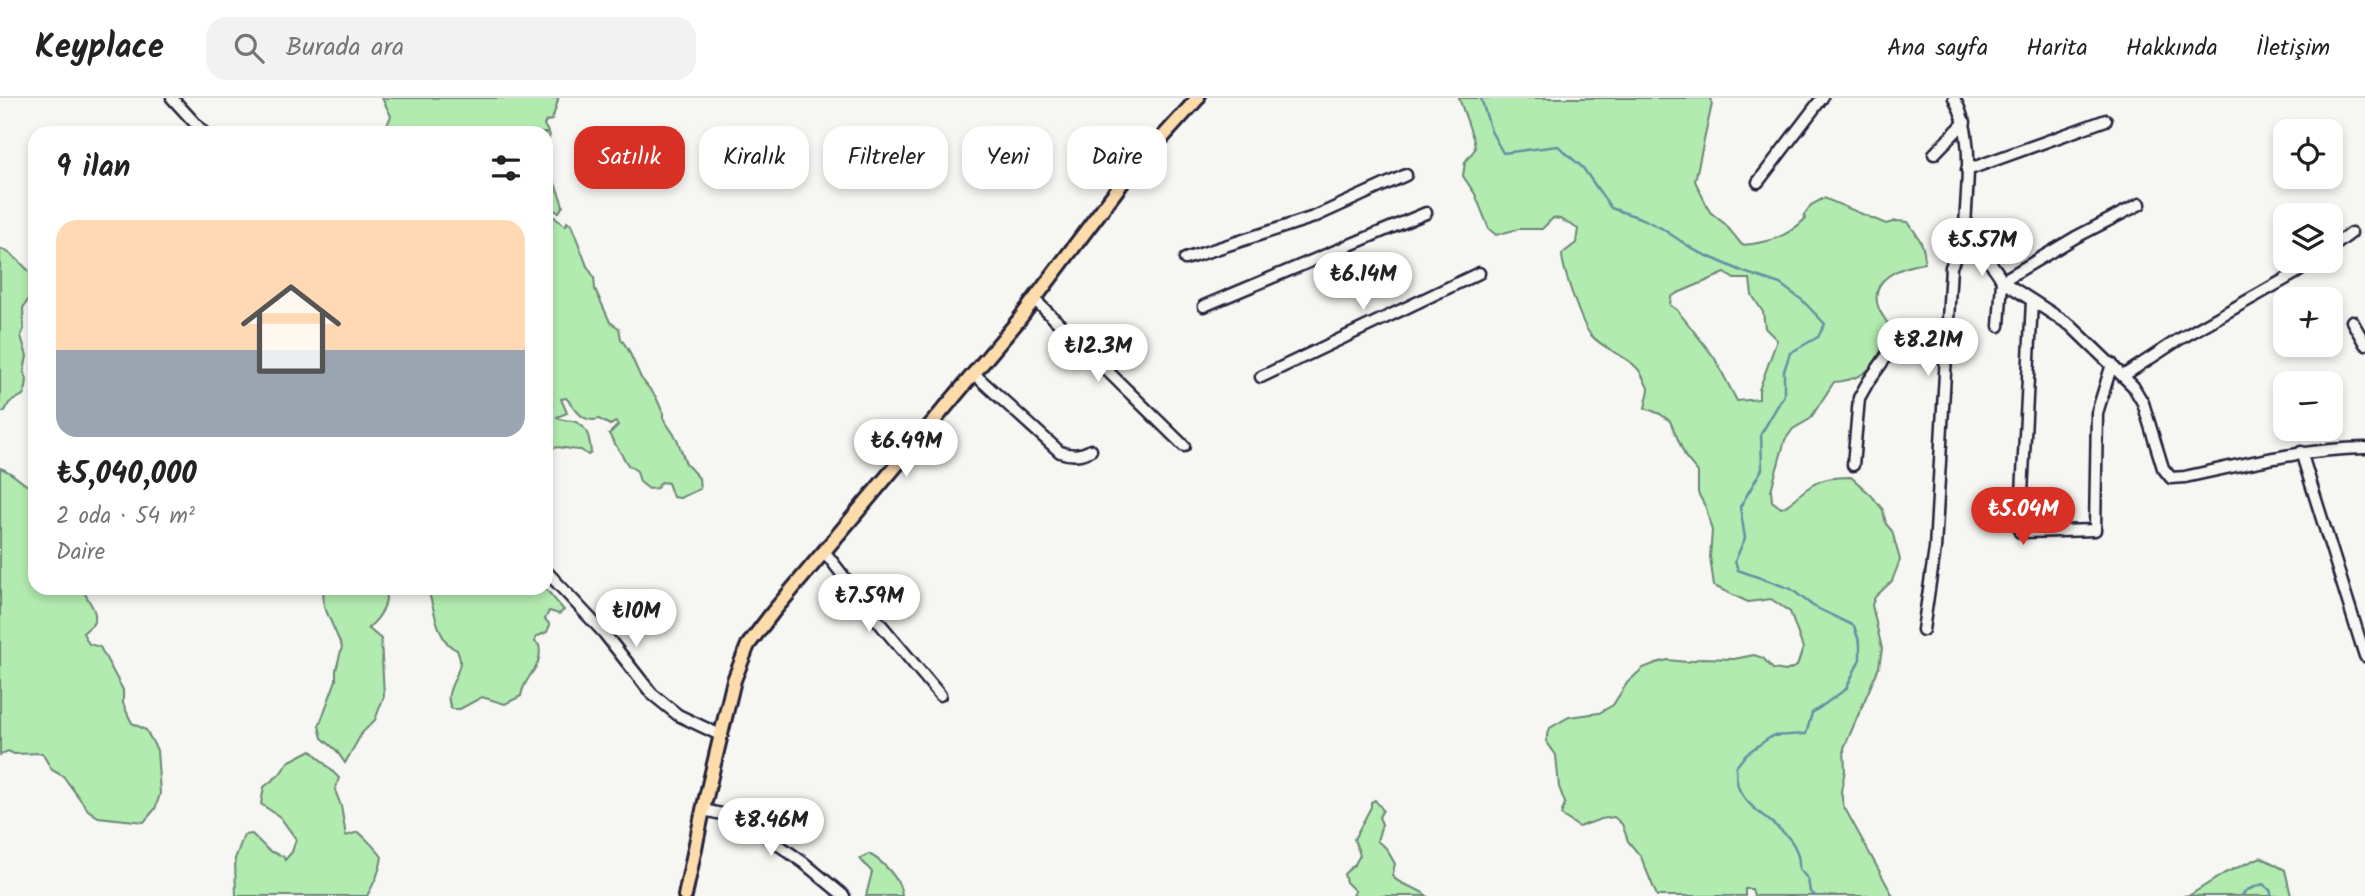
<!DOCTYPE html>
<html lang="tr">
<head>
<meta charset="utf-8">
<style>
	body { margin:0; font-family:Kalam,sans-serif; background:#f2f2f2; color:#222; height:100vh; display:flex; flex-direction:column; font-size:26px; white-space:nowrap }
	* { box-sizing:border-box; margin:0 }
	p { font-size:23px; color:#767676 }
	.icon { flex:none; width:38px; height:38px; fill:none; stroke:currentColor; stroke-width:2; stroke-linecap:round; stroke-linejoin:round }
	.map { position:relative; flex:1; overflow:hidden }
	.side { position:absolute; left:28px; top:28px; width:525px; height:469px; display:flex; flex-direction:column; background:#fff; border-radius:21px; box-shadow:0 4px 10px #0003 }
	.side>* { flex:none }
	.hud { position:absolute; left:574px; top:28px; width:665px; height:63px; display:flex; gap:14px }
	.buttons { position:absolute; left:2273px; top:21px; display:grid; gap:14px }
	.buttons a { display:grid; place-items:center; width:70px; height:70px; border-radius:14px; background:#fff; box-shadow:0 4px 10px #0003; font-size:35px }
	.price { position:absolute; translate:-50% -60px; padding:0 16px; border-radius:24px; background:#fff; color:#222; font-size:23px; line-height:46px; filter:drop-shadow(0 2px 4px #0008) }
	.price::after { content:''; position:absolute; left:50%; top:42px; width:21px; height:16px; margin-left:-10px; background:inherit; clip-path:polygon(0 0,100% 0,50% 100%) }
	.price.active { background:#d93025; color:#fff }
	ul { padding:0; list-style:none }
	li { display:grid; align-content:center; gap:14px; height:371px; padding:0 28px }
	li+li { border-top:2px solid #e0e0e0 }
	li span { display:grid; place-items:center; height:217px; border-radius:21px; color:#555 }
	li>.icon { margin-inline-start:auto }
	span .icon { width:126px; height:126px; fill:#fffc; stroke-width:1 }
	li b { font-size:30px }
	h2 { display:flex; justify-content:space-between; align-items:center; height:84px; padding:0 28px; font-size:30px }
	.tag { padding:0 24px; border-radius:21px; background:#fff; box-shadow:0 4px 10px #0003; font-size:24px; line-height:63px }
	.tag.active { background:#d93025; color:#fff }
	header { display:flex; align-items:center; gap:42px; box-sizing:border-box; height:98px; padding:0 35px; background:#fff; border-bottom:2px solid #e0e0e0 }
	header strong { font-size:33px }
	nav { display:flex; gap:38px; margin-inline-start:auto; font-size:24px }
	.search { width:490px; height:63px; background:#f2f2f2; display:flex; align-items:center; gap:18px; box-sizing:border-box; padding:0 24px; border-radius:21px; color:#767676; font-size:26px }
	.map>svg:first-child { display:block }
	.green { fill:#b2ebaf; stroke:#6a8675; stroke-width:2; fill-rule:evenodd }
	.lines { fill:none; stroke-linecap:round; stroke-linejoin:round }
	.stream { stroke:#6292a3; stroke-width:2.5 }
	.minor-casing { stroke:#22223b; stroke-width:15 }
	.major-casing { stroke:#22223b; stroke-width:18 }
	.minor { stroke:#f6f6f2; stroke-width:10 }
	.major { stroke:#fddcac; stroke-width:12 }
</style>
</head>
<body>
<header>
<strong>Keyplace</strong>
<div class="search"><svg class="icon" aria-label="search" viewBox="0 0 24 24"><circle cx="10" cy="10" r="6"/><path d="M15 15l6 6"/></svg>Burada ara</div>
<nav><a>Ana sayfa</a><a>Harita</a><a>Hakkında</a><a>İletişim</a></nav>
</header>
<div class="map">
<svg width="2365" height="798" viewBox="0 0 2365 798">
	<rect width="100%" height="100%" fill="#f6f6f2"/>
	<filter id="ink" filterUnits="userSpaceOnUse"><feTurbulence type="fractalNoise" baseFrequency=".0143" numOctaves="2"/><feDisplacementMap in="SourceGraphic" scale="14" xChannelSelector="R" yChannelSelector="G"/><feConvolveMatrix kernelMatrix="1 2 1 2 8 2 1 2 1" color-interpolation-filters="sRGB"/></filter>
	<g filter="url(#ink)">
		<g class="green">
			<path d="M382,0H558V2L552,22L546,23L544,27L550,37L546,46V35H389L387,27L391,18Z"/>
			<path d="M1459,0H1710L1712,6L1695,83L1710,114L1725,126L1742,147C1767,145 1786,140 1805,121L1804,117L1811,107L1824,100L1886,126L1896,123L1908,124C1917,137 1927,149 1924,165C1900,169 1867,181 1879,211C1882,218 1887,223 1890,230C1877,262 1873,281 1834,284L1810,321L1793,331L1785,342L1771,392L1772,403L1781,410C1793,406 1797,397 1808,390C1821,380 1835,379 1851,379L1871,397L1883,412L1886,426L1892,433L1900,462L1892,483L1875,499L1872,507L1882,551L1879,569L1844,650L1845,672L1841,693L1843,707L1893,798H1754L1752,791H1745V798H1657L1641,759L1628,743L1622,726L1614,719L1601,721L1579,729L1561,717L1565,705L1559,689L1556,657L1546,643L1550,630L1569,619L1599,615L1613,607L1627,585L1643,570L1656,565L1668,562L1687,564L1702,560L1734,561L1754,557L1763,560L1773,571L1786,573L1797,568L1803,550L1790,514L1771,501L1748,504L1714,488L1710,459L1712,433L1706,410L1698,395V374L1686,360L1670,323L1660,316L1645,310L1649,292C1645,285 1642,274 1636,269C1623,256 1603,251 1591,237C1582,228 1562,169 1562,156L1576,145L1578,131L1560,121L1553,120L1542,131H1518L1496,137L1489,131L1475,96L1463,78L1465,64L1475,51L1474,43ZM1725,175L1734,181H1750L1752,197L1763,214L1765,230L1777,242L1759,292V301L1737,303L1714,259L1677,212L1670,207L1671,199L1678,195Z"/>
			<path d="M548,52L550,57C547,73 559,92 563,108L559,114L551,111L549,115C554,118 561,126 566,128L567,124L571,126L587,168L594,179L595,191L610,224L619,230L621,241L628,251L641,280L656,299L663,315V320L677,341L686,366L699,380L700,391L680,400L673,399L668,385L661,384L657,390L649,391L640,384L637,373L628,367L609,336L618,327L616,324L610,327L599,321C581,326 576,310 566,300L561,301L567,315L557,319C563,324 565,321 573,323C588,327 590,342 591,355L588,357L581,352C570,353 560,346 550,351L546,349Z"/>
			<path d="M0,151C12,153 25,170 35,179V191L23,210L24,231L21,238L27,258L24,274L27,281L26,290L23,297L9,305L5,313L0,315Z"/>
			<path d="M0,370C14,374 21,386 35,392V490H83C85,501 102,515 92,527C89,530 86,532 83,535L89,546L100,549L123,592V605L128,617L132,625L146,632L157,652L160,696L155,711L144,724L98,719L88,712L63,678L52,672L42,655L14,656L8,653L0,657Z"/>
			<path d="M323,490H385C389,506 380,520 368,530L381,541L384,598L375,622L362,635L345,665L336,652L322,640L319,628L336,582V572L342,549L324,508Z"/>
			<path d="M427,490H545L564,512L559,516L549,513L545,521L550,527L547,534L536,539L535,544L539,547C544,570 524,577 521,598L505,606L482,599L460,611H452C441,595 460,579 460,563C460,559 458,555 457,552C436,544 435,508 427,490Z"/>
			<path d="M311,652L339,680L335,692L341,708L346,738L358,734C362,736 379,754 382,759C380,774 374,785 367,798H236L235,761L244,737L252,736L269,753L283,758L285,762L292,754L296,741L280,719L261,706L264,689L280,676L288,664Z"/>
			<path d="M1375,702L1383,712L1379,719L1382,726L1377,743L1386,750L1395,766L1392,778C1401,789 1417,788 1427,798H1353L1355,793L1346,784L1344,776L1355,766L1360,757L1354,741L1371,709V704Z"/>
			<path d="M869,756C884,764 901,782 902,798H866L872,774L860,761Z"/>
			<path d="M2261,759L2285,772L2291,798H2183L2190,797L2225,775Z"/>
		</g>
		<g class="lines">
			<g class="stream">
				<path d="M1481,0L1491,33L1503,55L1558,48L1583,70L1611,110L1643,121L1661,130L1696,153L1744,174L1780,186L1802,202L1825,226L1818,239L1790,255L1784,273V297L1761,336L1762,371L1740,409L1745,440L1735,463L1738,472L1791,491L1813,508L1854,528L1860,546V561L1846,591L1812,615L1806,636L1772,638L1746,656L1736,669C1736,676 1736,684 1739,691C1754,723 1802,730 1799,771L1808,781L1810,794L1816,798"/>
				<path d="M2241,798L2247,792L2263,786L2270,792L2272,798"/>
			</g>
			<g class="minor-casing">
				<g id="minor">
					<path d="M172,0L204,35"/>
					<path d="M1954,0C1976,38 1966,89 1965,132C1973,152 1994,163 2002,183L2070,227L2133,288L2143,305L2163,370L2171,380L2185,379C2245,366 2303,351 2365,350"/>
					<path d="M1934,56L1965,24"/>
					<path d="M1967,72L2106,22"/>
					<path d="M1758,84L1822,0"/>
					<path d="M2331,150L2351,135"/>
					<path d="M1185,161L1314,119L1406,77"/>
					<path d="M1034,201L1184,348"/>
					<path d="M2032,203L2020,434L2095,432L2097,315L2112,266"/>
					<path d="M1204,208L1426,115"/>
					<path d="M2352,223L2365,246"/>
					<path d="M1999,228L2002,183L2076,139L2140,106"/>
					<path d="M973,275L1060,354C1071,358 1080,358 1091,352"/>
					<path d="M2123,278L2178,242L2296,175L2313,163"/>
					<path d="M1261,279L1479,175"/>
					<path d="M2301,354L2365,558"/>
					<path d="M1853,367L1859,300L1868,284L1894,248L1904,239L1946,238"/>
					<path d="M824,453L882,528L940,597"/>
					<path d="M546,473L604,535L652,596L678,617L720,637"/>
					<path d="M1923,532L1935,451L1951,169L1957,155L1970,143"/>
					<path d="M703,712L741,720L804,765L844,798"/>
				</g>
			</g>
			<g class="major-casing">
				<path id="major" d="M685,798L703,712L734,582L748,547L773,514L1018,223L1125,81L1198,0"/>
			</g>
			<use href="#minor" class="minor"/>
			<use href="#major" class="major"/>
		</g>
	</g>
</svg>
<div class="buttons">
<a><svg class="icon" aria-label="locate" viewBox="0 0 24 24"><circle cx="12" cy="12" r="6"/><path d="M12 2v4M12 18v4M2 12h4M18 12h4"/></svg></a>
<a><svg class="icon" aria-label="layers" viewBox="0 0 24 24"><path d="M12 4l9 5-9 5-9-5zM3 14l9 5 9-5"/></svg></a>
<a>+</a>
<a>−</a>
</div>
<b class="price" style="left:1982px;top:180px">₺5.57M</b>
<b class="price" style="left:1363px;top:214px">₺6.14M</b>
<b class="price" style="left:1928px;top:280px">₺8.21M</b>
<b class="price" style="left:1098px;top:286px">₺12.3M</b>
<b class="price" style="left:906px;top:381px">₺6.49M</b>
<b class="price active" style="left:2023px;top:449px">₺5.04M</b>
<b class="price" style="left:869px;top:536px">₺7.59M</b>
<b class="price" style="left:636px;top:551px">₺10M</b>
<b class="price" style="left:771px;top:760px">₺8.46M</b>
<div class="hud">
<a class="tag active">Satılık</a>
<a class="tag">Kiralık</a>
<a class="tag">Filtreler</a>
<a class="tag">Yeni</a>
<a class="tag">Daire</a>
</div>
<section class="side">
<h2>9 ilan<svg class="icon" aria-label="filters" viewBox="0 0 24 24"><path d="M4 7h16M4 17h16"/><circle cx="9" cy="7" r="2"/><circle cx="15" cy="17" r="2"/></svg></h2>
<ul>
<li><span style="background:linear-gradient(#ffd9b3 60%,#9aa5b1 0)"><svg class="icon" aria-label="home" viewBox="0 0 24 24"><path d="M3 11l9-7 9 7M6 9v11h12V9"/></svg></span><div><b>₺5,040,000</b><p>2 oda · 54 m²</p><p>Daire</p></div></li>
</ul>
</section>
</div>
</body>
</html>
